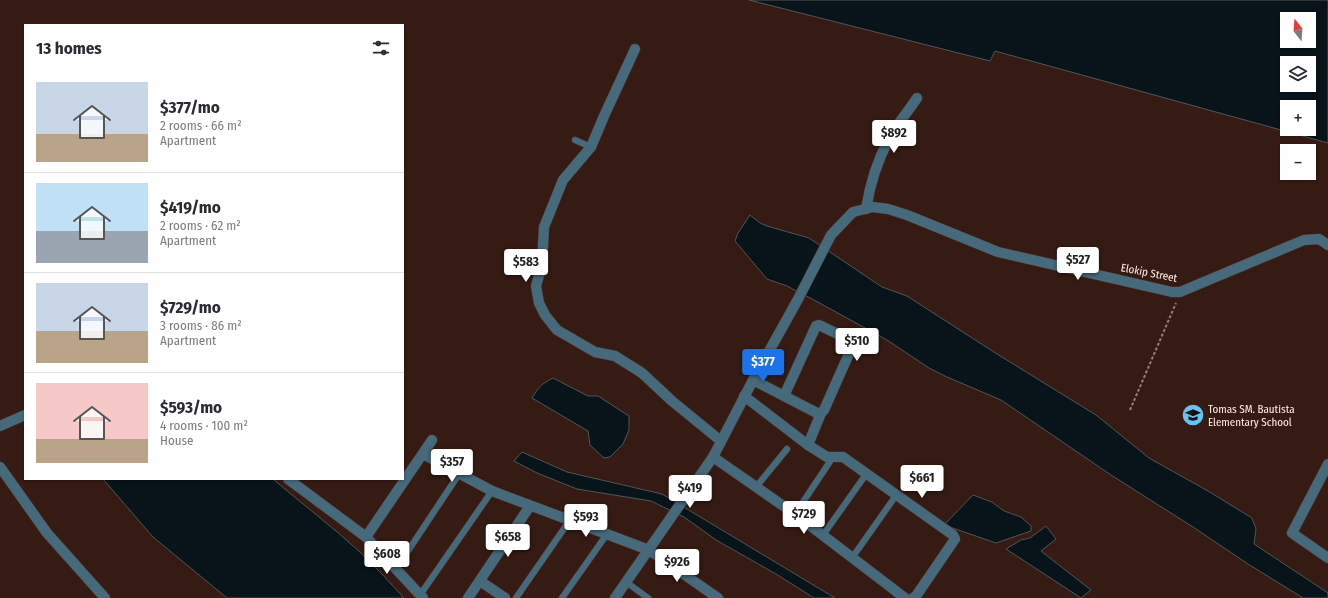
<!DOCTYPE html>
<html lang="en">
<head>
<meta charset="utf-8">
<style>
	body { margin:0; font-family:"Fira Sans Condensed",sans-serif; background:#f7f7f7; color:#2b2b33; height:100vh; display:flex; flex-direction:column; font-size:15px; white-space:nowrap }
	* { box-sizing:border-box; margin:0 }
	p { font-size:13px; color:#7c7c81 }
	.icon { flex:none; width:22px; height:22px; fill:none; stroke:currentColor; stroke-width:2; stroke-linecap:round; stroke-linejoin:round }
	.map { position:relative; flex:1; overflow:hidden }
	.panel { position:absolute; left:24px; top:24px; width:380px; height:456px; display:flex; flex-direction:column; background:#fff; border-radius:0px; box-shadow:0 1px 3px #0004 }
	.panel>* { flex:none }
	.needle { width:26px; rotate:343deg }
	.controls { position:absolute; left:1280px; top:12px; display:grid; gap:8px }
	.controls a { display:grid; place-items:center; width:36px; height:36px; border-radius:0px; background:#fff; box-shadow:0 1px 3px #0004; font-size:20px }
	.price { position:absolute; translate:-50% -34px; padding:0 9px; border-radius:4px; background:#fff; color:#222; font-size:13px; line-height:26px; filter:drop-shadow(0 1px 2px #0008) }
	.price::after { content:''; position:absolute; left:50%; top:24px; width:12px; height:9px; margin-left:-6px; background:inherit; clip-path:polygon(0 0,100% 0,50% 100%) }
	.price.on { background:#1a73e8; color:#fff }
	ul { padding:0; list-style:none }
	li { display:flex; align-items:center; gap:12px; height:100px; padding:0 12px }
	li+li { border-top:1px solid #e1e1e2 }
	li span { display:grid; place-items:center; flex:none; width:112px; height:80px; border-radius:0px; color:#555 }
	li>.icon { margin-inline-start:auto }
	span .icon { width:48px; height:48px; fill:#fffc; stroke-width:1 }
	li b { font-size:17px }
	h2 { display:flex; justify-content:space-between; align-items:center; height:48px; padding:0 12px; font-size:17px }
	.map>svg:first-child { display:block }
	.water { fill:#08141a; stroke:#525557; fill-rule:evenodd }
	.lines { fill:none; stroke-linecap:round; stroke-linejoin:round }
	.service-casing { stroke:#513831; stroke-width:7 }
	.minor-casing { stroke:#513831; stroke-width:11 }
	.path { stroke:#957f77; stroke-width:2; stroke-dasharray:3 2; stroke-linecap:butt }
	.service { stroke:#466a7c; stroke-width:6 }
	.minor { stroke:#466a7c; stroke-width:10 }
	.labels { text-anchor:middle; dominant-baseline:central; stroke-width:4; stroke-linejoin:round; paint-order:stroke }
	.street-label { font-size:11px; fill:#ffece6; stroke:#351b13 }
	.poi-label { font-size:11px; fill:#ffece6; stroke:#351b13; text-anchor:start }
</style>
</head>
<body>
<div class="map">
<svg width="1328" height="598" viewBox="0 0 1328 598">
	<rect width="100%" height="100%" fill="#351b13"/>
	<g class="water">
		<path d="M749,0H1328V143L995,51L990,61ZM1287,19H1309V41H1287ZM1287,63H1309V85H1287ZM1287,107H1309V129H1287Z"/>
		<path d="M750,215L760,223L767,226L809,238L882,287L907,296L997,354L1096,415L1149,458L1208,491L1252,518L1256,529L1254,544L1328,593V598H1303L1248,564L1193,527L1111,475L1001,400L947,377L929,368L887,340L814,300L787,286L767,279L735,241L738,233Z"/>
		<path d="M553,378L588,396H598L629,416V430L623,444L610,457L604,458L590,445L588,431L532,398C539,387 541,384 553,378Z"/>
		<path d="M522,452L567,472L662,494L835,598H814L776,574L716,540L684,517L651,501L577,489L537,473L514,461Z"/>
		<path d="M103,479H273C302,504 333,527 361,553C376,567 390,583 404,598H227L153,537Z"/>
		<path d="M973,495L992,502L1004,511L1021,517L1031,526V531L996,543L944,525Z"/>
		<path d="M1046,526L1056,539L1041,551L1091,590L1081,598L1006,549L1021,540L1030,538Z"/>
	</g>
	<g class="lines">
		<g class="service-casing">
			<g id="service">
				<path d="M575,140L591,147"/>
				<path d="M756,487L787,449"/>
				<path d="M795,514L833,457"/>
				<path d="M823,535L867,473"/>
				<path d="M852,558L897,494"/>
				<path d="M396,569L459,474"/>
				<path d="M626,582L648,598"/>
				<path d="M420,595L492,491"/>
				<path d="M516,598L570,520"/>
				<path d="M562,598L607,534"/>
			</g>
		</g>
		<g class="minor-casing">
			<g id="minor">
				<path d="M635,49L604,116L591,147L563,180L544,227L542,264L536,286L539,303L545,315L557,330L595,352L615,356L642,373L672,401L721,441"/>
				<path d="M866,209C870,184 877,161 889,139C896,125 908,112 917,98"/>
				<path d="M753,380L817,413H821L824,410L852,347L850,340L819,325L816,326L784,396"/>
				<path d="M744,396L808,445"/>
				<path d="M821,413L808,445L827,457H843L953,535L955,539L916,596L913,598"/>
				<path d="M0,426L25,415"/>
				<path d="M423,454L492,491L649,550L718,598"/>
				<path d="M713,457L795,514L905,598"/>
				<path d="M1328,464L1292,533L1328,558"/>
				<path d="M0,467L47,533L105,598"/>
				<path d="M288,479L366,537L423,598"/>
				<path d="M366,537L432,440"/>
				<path d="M480,581L505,598"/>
				<path d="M468,598L530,506"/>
				<path d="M615,598L713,457L753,380L797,301L831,235L853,212L873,207L888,209L907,215L998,252L1172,292H1180L1304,240L1319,239L1328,245"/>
			</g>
		</g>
		<path class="path" d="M1130,410L1176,303"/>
		<use href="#service" class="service"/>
		<use href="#minor" class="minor"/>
	</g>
	<defs>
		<g id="school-disc" transform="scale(1.15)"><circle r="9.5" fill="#67c4f0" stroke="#351b13"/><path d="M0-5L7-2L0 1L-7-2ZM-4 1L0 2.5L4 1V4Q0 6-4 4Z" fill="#111"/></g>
	</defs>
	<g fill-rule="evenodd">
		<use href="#school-disc" x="1193" y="415"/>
	</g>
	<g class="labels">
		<g class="street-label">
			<text transform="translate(1149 273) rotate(11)">Elokip Street</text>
		</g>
		<g class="poi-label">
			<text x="1208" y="409">Tomas SM. Bautista<tspan x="1208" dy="13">Elementary School</tspan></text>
		</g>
	</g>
</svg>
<div class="controls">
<a><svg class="needle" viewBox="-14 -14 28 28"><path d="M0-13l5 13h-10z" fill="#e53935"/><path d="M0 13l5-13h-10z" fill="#7c7c81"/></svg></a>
<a><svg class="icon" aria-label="layers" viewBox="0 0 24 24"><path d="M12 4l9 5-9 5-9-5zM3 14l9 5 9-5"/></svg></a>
<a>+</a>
<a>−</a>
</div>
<b class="price" style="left:894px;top:154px">$892</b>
<b class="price" style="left:1078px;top:281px">$527</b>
<b class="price" style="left:526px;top:283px">$583</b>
<b class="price" style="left:857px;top:362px">$510</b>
<b class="price on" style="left:763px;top:383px">$377</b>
<b class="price" style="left:452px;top:483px">$357</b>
<b class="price" style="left:922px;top:499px">$661</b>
<b class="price" style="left:690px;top:509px">$419</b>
<b class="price" style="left:804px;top:535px">$729</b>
<b class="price" style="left:586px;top:538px">$593</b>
<b class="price" style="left:508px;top:558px">$658</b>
<b class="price" style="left:387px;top:575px">$608</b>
<b class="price" style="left:677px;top:583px">$926</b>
<section class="panel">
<h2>13 homes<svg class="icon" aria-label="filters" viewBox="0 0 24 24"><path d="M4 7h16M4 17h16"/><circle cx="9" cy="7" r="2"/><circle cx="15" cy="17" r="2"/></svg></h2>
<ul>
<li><span style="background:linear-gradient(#c9d6e8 65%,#b9a48a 0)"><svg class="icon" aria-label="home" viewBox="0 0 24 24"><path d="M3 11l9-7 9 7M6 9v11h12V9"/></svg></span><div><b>$377/mo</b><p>2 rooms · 66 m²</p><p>Apartment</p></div></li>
<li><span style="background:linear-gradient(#bfe0f5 60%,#9aa5b1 0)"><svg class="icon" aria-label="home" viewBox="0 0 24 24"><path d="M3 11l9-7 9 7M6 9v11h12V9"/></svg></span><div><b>$419/mo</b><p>2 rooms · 62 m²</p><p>Apartment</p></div></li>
<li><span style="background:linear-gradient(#c9d6e8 60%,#b9a48a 0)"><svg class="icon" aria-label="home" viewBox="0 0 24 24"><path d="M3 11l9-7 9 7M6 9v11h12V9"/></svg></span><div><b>$729/mo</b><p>3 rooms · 86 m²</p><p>Apartment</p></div></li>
<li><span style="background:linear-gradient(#f6c9c9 70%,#b9a48a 0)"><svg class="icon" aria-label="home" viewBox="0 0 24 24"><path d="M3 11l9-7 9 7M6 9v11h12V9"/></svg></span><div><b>$593/mo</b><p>4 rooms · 100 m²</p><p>House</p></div></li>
</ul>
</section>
</div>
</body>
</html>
